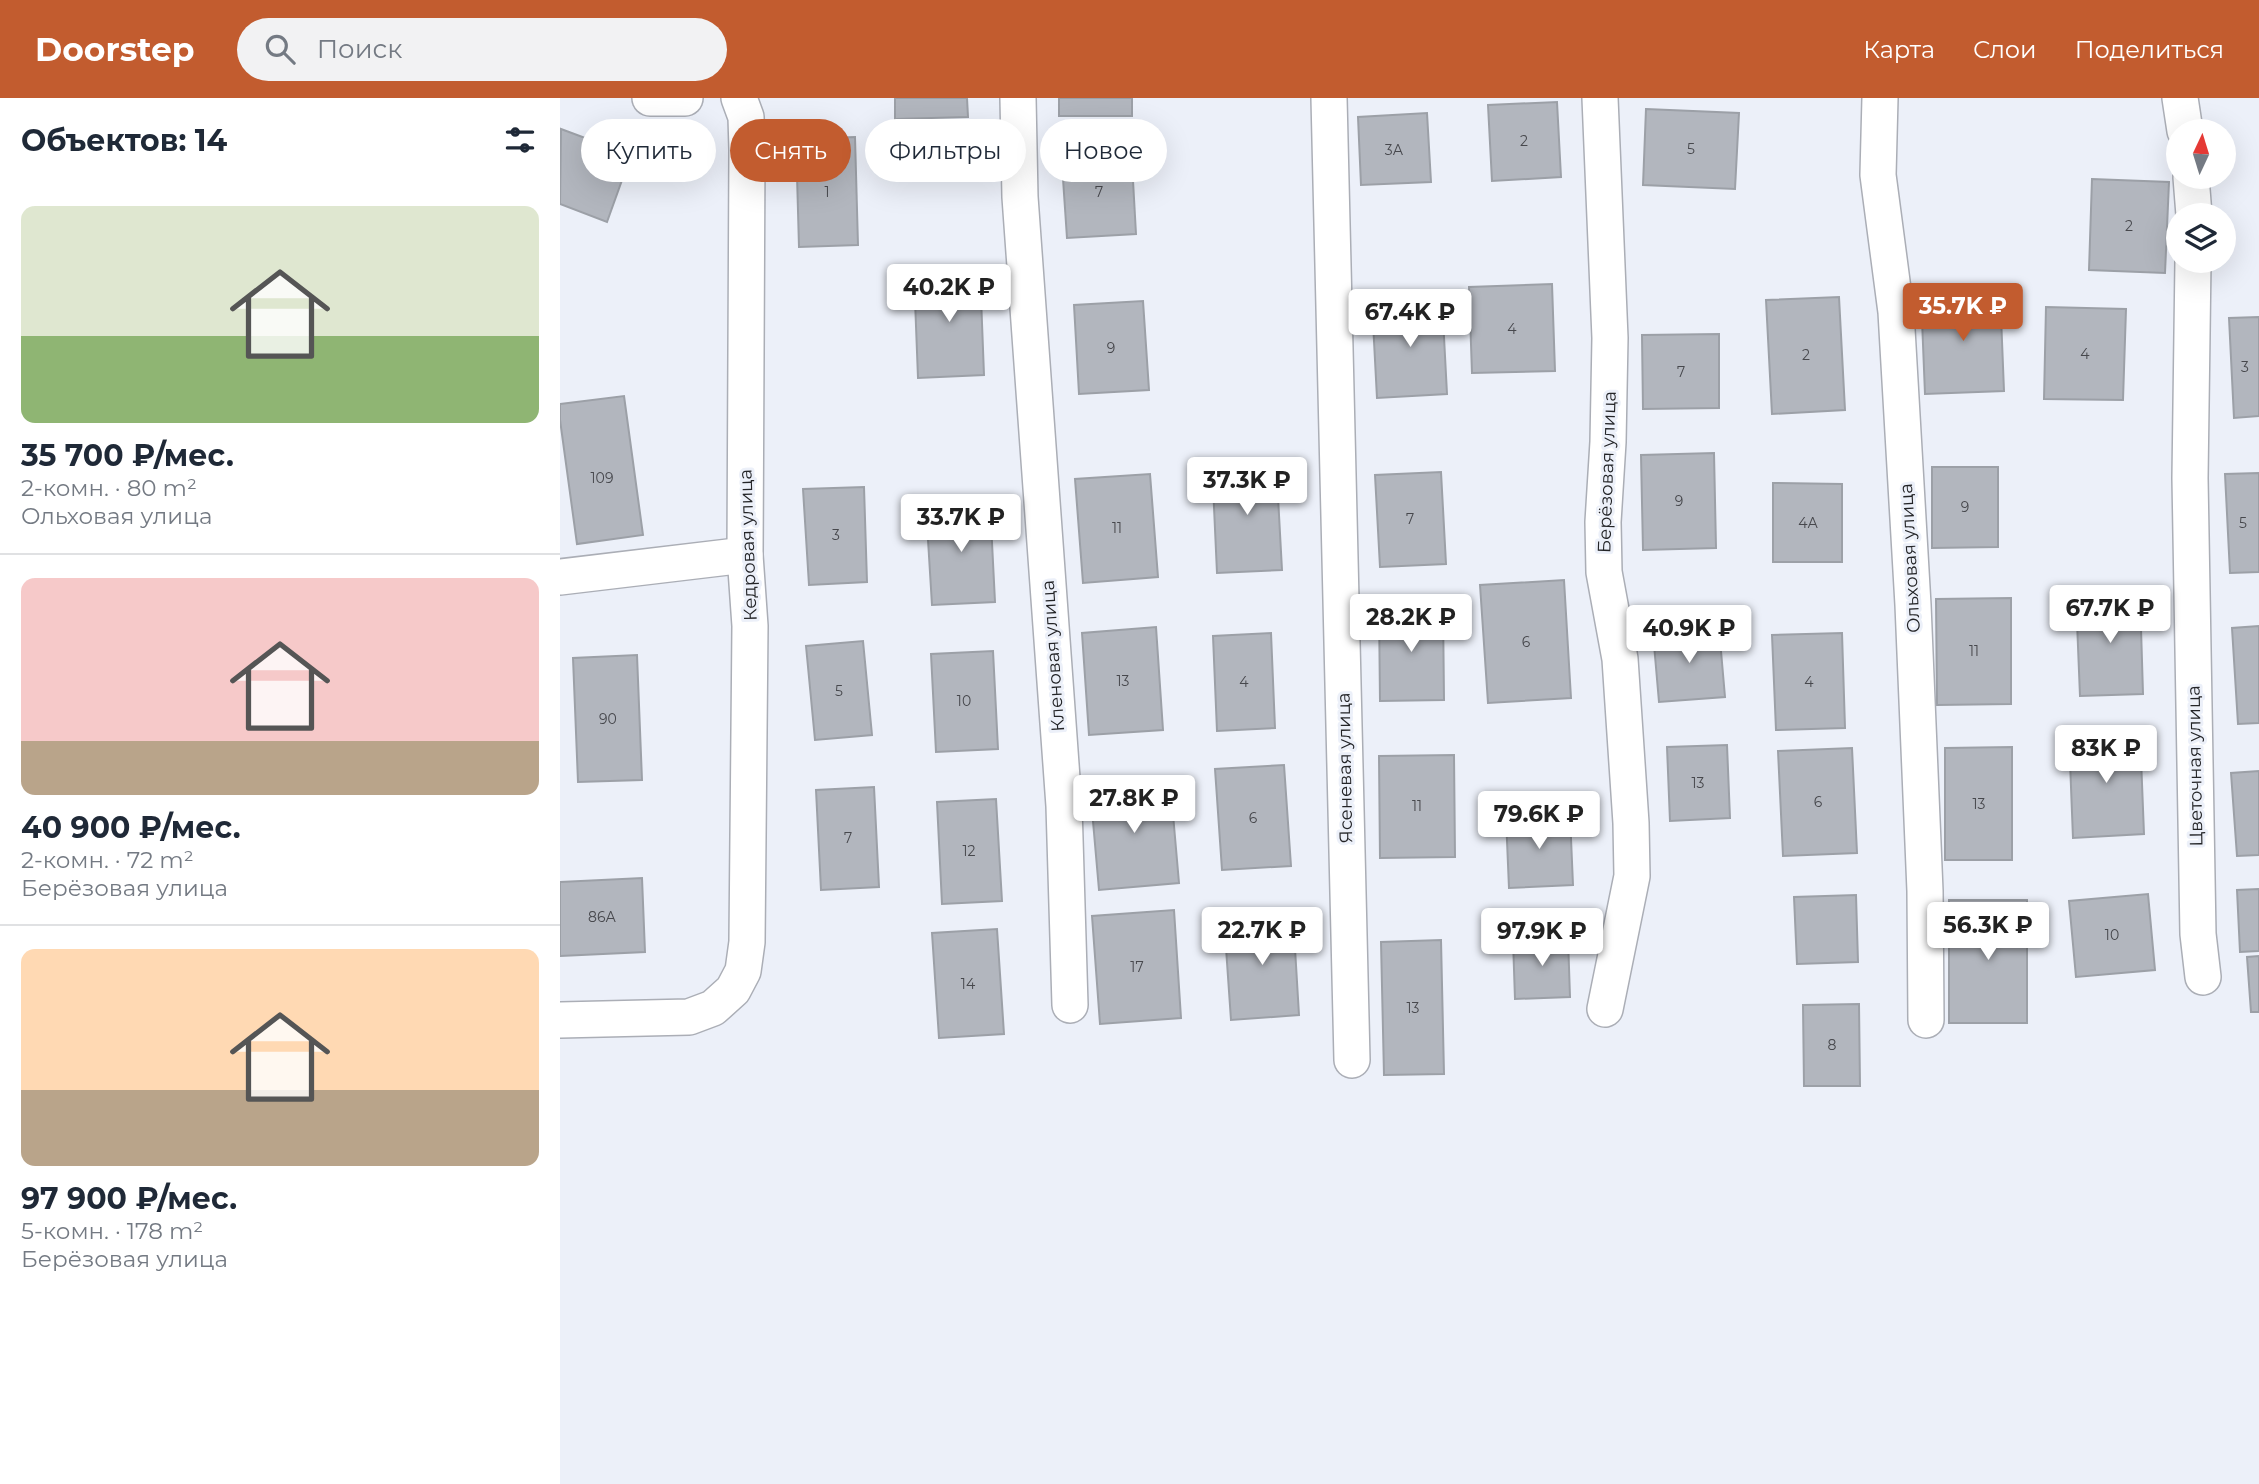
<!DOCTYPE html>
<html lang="ru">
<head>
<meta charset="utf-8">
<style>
	body { margin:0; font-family:Montserrat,sans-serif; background:#f2f2f3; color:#1f2937; height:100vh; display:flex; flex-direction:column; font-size:26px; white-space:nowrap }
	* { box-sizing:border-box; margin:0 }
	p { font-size:23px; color:#747a83 }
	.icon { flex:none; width:38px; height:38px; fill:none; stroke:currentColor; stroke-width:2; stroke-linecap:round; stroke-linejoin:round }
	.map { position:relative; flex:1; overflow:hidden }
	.side { display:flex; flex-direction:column; background:#fff; width:560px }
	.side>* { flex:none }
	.guide { position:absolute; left:21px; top:21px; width:665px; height:63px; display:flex; gap:14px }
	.needle { width:46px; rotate:4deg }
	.controls { position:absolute; left:1606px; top:21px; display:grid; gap:14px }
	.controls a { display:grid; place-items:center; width:70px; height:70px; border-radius:50%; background:#fff; box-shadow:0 7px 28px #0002; font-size:35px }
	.price { position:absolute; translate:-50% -60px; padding:0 16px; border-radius:7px; background:#fff; color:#222; font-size:23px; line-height:46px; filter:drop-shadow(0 2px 4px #0008) }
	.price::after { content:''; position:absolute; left:50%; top:42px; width:21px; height:16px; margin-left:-10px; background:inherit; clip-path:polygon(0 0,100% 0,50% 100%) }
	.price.on { background:#c25c2f; color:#fff }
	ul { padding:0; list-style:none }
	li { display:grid; align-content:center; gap:14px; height:371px; padding:0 21px }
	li+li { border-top:2px solid #e0e1e3 }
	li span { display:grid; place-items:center; height:217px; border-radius:14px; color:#555 }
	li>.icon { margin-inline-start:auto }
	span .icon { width:126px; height:126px; fill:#fffc; stroke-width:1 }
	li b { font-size:30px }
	h2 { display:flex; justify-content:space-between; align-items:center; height:84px; padding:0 21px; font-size:30px }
	.pill { padding:0 24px; border-radius:32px; background:#fff; box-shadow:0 7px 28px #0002; font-size:24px; line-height:63px }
	.pill.on { background:#c25c2f; color:#fff }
	header { display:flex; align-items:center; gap:42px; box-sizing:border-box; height:98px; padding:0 35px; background:#c25c2f; color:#fff }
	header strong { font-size:33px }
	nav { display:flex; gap:38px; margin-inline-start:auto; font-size:24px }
	.search { width:490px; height:63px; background:#f2f2f3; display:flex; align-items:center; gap:18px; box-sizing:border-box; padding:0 24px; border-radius:38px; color:#747a83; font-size:26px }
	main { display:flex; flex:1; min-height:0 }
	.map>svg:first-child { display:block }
	.building { fill:#b2b6be; stroke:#9ca0a7; stroke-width:2 }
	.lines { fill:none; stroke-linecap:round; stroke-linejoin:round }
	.minor-casing { stroke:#abaeb6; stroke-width:38 }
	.minor { stroke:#fff; stroke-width:35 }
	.labels { text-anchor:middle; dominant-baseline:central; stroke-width:6; stroke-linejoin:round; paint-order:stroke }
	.number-label { font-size:14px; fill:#47484d }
	.street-label { font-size:18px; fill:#232427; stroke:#ecf0f9 }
</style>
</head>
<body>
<header>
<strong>Doorstep</strong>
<div class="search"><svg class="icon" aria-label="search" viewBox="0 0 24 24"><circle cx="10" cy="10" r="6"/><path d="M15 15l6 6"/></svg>Поиск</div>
<nav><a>Карта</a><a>Слои</a><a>Поделиться</a></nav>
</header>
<main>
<section class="side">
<h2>Объектов: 14<svg class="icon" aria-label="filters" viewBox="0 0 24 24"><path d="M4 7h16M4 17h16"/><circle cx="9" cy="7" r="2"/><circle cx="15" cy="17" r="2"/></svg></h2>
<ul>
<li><span style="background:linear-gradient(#dfe7d0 60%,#8fb573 0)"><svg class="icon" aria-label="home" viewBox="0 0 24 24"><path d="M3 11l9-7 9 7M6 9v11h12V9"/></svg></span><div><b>35 700 ₽/мес.</b><p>2-комн. · 80 m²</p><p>Ольховая улица</p></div></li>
<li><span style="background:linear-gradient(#f6c9c9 75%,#b9a48a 0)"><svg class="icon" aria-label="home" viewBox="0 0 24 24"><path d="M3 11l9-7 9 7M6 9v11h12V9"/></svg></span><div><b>40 900 ₽/мес.</b><p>2-комн. · 72 m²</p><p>Берёзовая улица</p></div></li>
<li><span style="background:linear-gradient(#ffd9b3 65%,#b9a48a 0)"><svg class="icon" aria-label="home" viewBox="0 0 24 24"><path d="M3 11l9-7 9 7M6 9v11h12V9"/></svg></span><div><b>97 900 ₽/мес.</b><p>5-комн. · 178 m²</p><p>Берёзовая улица</p></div></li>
</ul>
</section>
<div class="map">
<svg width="1699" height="1386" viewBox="0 0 1699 1386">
	<rect width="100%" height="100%" fill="#ecf0f9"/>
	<g class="building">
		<path d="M335,0H407L408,19L335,21Z"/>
		<rect x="499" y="0" width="73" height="18"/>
		<path d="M997,4L1001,79L932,83L928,7Z"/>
		<path d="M1086,11L1179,15L1175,91L1083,87Z"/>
		<path d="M867,15L871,84L801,87L798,19Z"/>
		<path d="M1,31L71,57L47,124L0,106Z"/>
		<path d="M295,39L298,147L239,149L236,41Z"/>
		<path d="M571,47L576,136L507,140L501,51Z"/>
		<path d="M1532,81L1609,84L1605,175L1529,172Z"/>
		<path d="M420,173L424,277L358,280L354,176Z"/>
		<path d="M992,186L995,273L912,275L909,189Z"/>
		<path d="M1440,193L1444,293L1365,296L1361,197Z"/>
		<path d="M1279,199L1285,312L1212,316L1206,202Z"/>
		<path d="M882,201L887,296L817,300L812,205Z"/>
		<path d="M583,203L589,292L519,296L514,207Z"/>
		<path d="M1486,209L1566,211L1563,302L1484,301Z"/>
		<path d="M1699,219V318L1674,320L1669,220Z"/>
		<path d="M1159,236V310L1083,311L1082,237Z"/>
		<path d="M64,298L83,437L17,446L0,322V306Z"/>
		<path d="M1154,355L1156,450L1083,452L1081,357Z"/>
		<path d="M716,362L722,472L657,475L652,365Z"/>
		<path d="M1372,369H1438V449L1372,450Z"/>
		<path d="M881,374L886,466L820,469L815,377Z"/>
		<path d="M1699,375V474L1670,475L1665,376Z"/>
		<path d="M590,376L598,479L523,485L515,381Z"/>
		<path d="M1213,385L1282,386V464H1213Z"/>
		<path d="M304,389L307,484L249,487L243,391Z"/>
		<path d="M430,405L435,504L372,507L366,409Z"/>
		<path d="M1004,482L1011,600L928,605L920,487Z"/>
		<path d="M1580,497L1583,596L1520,598L1516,499Z"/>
		<path d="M1451,500V606L1377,607L1376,501Z"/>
		<path d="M819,510H883L884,602L820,603Z"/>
		<path d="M1699,528V625L1678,626L1672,530Z"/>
		<path d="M596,529L603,632L529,637L522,535Z"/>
		<path d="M1159,530L1165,599L1099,604L1093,535Z"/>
		<path d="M711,535L715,630L657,633L653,538Z"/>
		<path d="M1282,535L1285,630L1216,632L1212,537Z"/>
		<path d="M303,543L312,637L255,642L246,548Z"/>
		<path d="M433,553L438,651L376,654L371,556Z"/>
		<path d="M77,557L82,682L18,684L13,560Z"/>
		<path d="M1580,635L1584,736L1513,740L1509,638Z"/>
		<path d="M1167,647L1170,720L1110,723L1107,649Z"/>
		<path d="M1452,649V762H1385V650Z"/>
		<path d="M1292,650L1297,755L1223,758L1218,653Z"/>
		<path d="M894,657L895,759L820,760L819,658Z"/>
		<path d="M724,667L731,768L662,772L655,671Z"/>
		<path d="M1699,673V757L1677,758L1671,675Z"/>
		<path d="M610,682L619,785L539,792L530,689Z"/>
		<path d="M314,689L319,789L261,792L256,692Z"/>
		<path d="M436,701L442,803L382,806L377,704Z"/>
		<path d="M1010,717L1013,787L949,790L946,719Z"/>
		<path d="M82,780L85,854L0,858V784Z"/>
		<path d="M1699,791V853L1680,854L1677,792Z"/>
		<path d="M1588,796L1595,872L1516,879L1509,803Z"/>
		<path d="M1296,797L1298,864L1237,866L1234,799Z"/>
		<rect x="1389" y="802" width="78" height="123"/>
		<path d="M614,812L621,920L540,926L532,818Z"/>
		<path d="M733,817L739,917L671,922L664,821Z"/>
		<path d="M437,831L444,936L379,940L372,835Z"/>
		<path d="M1008,840L1010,899L955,901L953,842Z"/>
		<path d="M881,842L884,976L824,977L821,844Z"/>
		<path d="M1699,858V914H1691L1687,859Z"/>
		<path d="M1299,906L1300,988H1244L1243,907Z"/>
	</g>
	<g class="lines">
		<g class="minor-casing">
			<g id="minor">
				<path d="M90,0H125"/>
				<path d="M458,0L460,99L504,708L510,907"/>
				<path d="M769,0L792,962"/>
				<path d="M1040,0L1050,240L1048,344L1043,424L1044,474L1060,561L1071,725L1072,778L1045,911"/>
				<path d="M1320,0L1318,77L1336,214L1353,507L1365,793L1366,922"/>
				<path d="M1620,0L1625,33"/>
				<path d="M1631,79L1634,117"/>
				<path d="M1633,163L1630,380L1638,836L1643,879"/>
				<path d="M0,479L185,457"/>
				<path d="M0,922L129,919L153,910L173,892L183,873L187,844L190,528L185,457L187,52L186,19L179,0"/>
			</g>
		</g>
		<use href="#minor" class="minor"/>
	</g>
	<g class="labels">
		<g class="number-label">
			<text x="964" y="43">2</text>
			<text x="1131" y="51">5</text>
			<text x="834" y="52">3А</text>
			<text x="267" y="94">1</text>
			<text x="539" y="94">7</text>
			<text x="1569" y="128">2</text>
			<text x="952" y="231">4</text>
			<text x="551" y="250">9</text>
			<text x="1525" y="256">4</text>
			<text x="1246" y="257">2</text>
			<text x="1685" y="269">3</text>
			<text x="1121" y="274">7</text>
			<text x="42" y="380">109</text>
			<text x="1119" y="403">9</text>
			<text x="1405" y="409">9</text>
			<text x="850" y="421">7</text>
			<text x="1248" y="425">4А</text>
			<text x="1683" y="425">5</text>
			<text x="557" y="430">11</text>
			<text x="276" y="437">3</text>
			<text x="966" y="544">6</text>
			<text x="1414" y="553">11</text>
			<text x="563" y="583">13</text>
			<text x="684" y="584">4</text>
			<text x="1249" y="584">4</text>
			<text x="279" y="593">5</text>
			<text x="404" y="603">10</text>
			<text x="48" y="621">90</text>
			<text x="1138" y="685">13</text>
			<text x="1258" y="704">6</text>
			<text x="1419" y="706">13</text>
			<text x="857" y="708">11</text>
			<text x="693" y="720">6</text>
			<text x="288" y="740">7</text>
			<text x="409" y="753">12</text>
			<text x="42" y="819">86А</text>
			<text x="1552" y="837">10</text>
			<text x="577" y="869">17</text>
			<text x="408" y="886">14</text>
			<text x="853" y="910">13</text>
			<text x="1272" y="947">8</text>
		</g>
		<g class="street-label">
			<text transform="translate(1047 374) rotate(-88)">Берёзовая улица</text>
			<text transform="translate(188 447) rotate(-92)">Кедровая улица</text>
			<text transform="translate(1350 460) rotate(-93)">Ольховая улица</text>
			<text transform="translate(493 558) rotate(-94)">Кленовая улица</text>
			<text transform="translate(1635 668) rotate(-91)">Цветочная улица</text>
			<text transform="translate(785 670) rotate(-91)">Ясеневая улица</text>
		</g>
	</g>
</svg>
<div class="controls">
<a><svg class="needle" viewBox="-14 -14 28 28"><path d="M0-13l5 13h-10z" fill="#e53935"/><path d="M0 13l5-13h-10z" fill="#747a83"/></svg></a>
<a><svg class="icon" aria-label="layers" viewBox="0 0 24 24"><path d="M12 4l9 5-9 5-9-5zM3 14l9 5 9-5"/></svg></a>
</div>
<b class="price" style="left:389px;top:226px">40.2K ₽</b>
<b class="price on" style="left:1403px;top:245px">35.7K ₽</b>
<b class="price" style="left:850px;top:251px">67.4K ₽</b>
<b class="price" style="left:687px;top:419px">37.3K ₽</b>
<b class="price" style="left:401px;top:456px">33.7K ₽</b>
<b class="price" style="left:1550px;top:547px">67.7K ₽</b>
<b class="price" style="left:851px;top:556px">28.2K ₽</b>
<b class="price" style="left:1129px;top:567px">40.9K ₽</b>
<b class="price" style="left:1546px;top:687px">83K ₽</b>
<b class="price" style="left:574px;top:737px">27.8K ₽</b>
<b class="price" style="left:979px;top:753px">79.6K ₽</b>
<b class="price" style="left:1428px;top:864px">56.3K ₽</b>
<b class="price" style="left:702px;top:869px">22.7K ₽</b>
<b class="price" style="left:982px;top:870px">97.9K ₽</b>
<div class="guide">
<a class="pill">Купить</a>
<a class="pill on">Снять</a>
<a class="pill">Фильтры</a>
<a class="pill">Новое</a>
</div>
</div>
</main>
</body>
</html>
